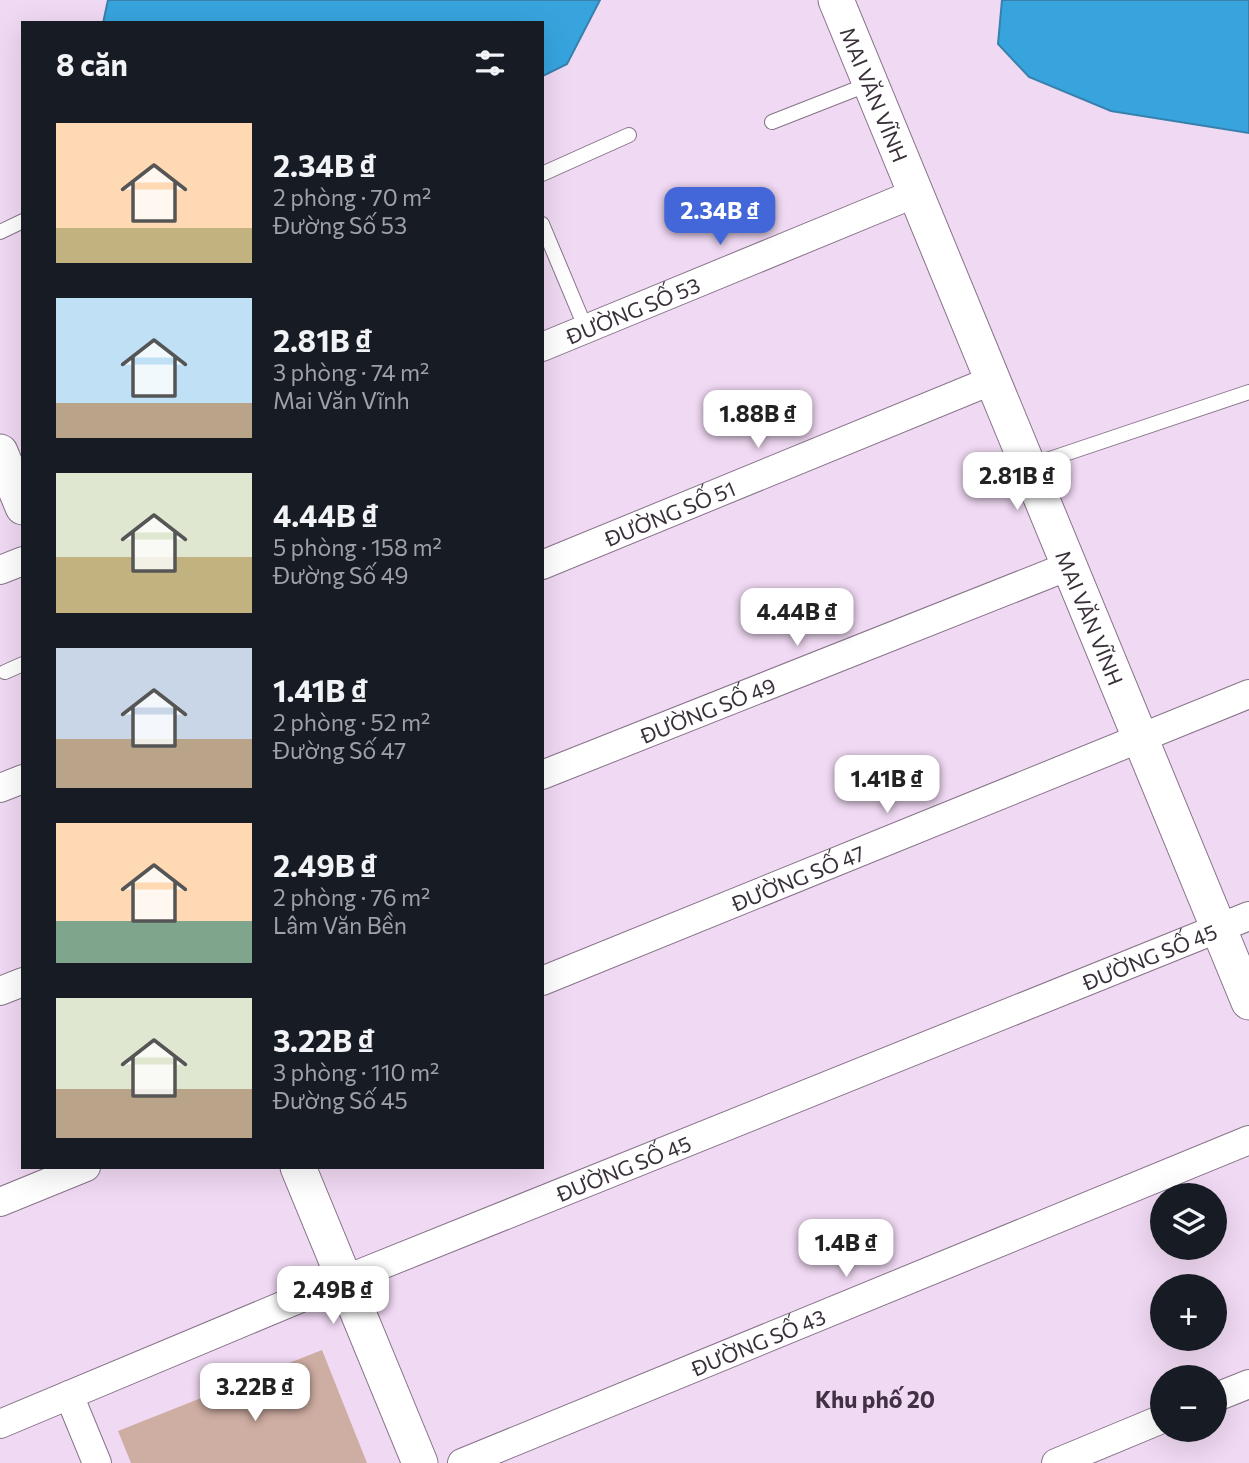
<!DOCTYPE html>
<html lang="vi">
<head>
<meta charset="utf-8">
<style>
	body { margin:0; font-family:Commissioner,sans-serif; background:#242831; color:#f1f3f6; height:100vh; display:flex; flex-direction:column; font-size:26px; white-space:nowrap }
	* { box-sizing:border-box; margin:0 }
	p { font-size:23px; color:#9ea1a6 }
	.icon { flex:none; width:38px; height:38px; fill:none; stroke:currentColor; stroke-width:2; stroke-linecap:round; stroke-linejoin:round }
	.map { position:relative; flex:1; overflow:hidden }
	.drawer { position:absolute; left:21px; top:21px; width:523px; height:1148px; display:flex; flex-direction:column; background:#171b24; border-radius:0px; box-shadow:0 7px 28px #0002 }
	.drawer>* { flex:none }
	.buttons { position:absolute; left:1150px; top:1183px; display:grid; gap:14px }
	.buttons a { display:grid; place-items:center; width:77px; height:77px; border-radius:50%; background:#171b24; box-shadow:0 7px 28px #0002; font-size:35px }
	.price { position:absolute; translate:-50% -60px; padding:0 16px; border-radius:14px; background:#fff; color:#222; font-size:23px; line-height:46px; filter:drop-shadow(0 2px 4px #0008) }
	.price::after { content:''; position:absolute; left:50%; top:42px; width:21px; height:16px; margin-left:-10px; background:inherit; clip-path:polygon(0 0,100% 0,50% 100%) }
	.price.on { background:#4366d9; color:#fff }
	ul { padding:0; list-style:none }
	li { display:flex; align-items:center; gap:21px; height:175px; padding:0 35px }
	li span { display:grid; place-items:center; flex:none; width:196px; height:140px; border-radius:0px; color:#555 }
	li>.icon { margin-inline-start:auto }
	span .icon { width:84px; height:84px; fill:#fffc; stroke-width:1 }
	li b { font-size:30px }
	h2 { display:flex; justify-content:space-between; align-items:center; height:84px; padding:0 35px; font-size:30px }
	.map>svg:first-child { display:block }
	.water { fill:#37a4de; stroke:#3881ad; stroke-width:2 }
	.building { fill:#ceada2 }
	.lines { fill:none; stroke-linecap:round; stroke-linejoin:round }
	.service-casing { stroke:#877389; stroke-width:16 }
	.minor-casing { stroke:#877389; stroke-width:30 }
	.tertiary-casing { stroke:#877389; stroke-width:37 }
	.service { stroke:#fff; stroke-width:14 }
	.minor { stroke:#fff; stroke-width:28 }
	.tertiary { stroke:#fff; stroke-width:35 }
	.labels { text-anchor:middle; dominant-baseline:central; stroke-width:7; stroke-linejoin:round; paint-order:stroke }
	.street-label { font-size:21px; fill:#39303a; stroke:#f0d9f3 }
	.neighbourhood-label { font-size:23px; font-weight:bold; fill:#423044; stroke:#f0d9f3 }
</style>
</head>
<body>
<div class="map">
<svg width="1249" height="1463" viewBox="0 0 1249 1463">
	<rect width="100%" height="100%" fill="#f0d9f3"/>
	<g class="water">
		<path d="M108,0H600L567,64L543,76L542,23H103Z"/>
		<path d="M1002,0H1249V133L1111,111L1029,77L998,44Z"/>
	</g>
	<path class="building" d="M322,1350L367,1463H131L118,1431Z"/>
	<g class="lines">
		<g class="service-casing">
			<g id="service">
				<path d="M772,122L869,84"/>
				<path d="M542,174L629,135"/>
				<path d="M542,224L586,329"/>
				<path d="M0,232L23,221"/>
				<path d="M1029,466L1249,392"/>
				<path d="M5,672L23,664"/>
			</g>
		</g>
		<g class="minor-casing">
			<g id="minor">
				<path id="s1" d="M542,347L916,193"/>
				<path id="s2" d="M542,565L993,380"/>
				<path d="M0,570L23,561"/>
				<path id="s3" d="M542,775L1069,566"/>
				<path d="M0,788L23,779"/>
				<path id="s4" d="M542,981L1249,694"/>
				<path d="M0,991L23,982"/>
				<path d="M0,1202L86,1167"/>
				<path d="M69,1395L97,1463"/>
				<path d="M1214,1398L1249,1384"/>
				<path id="s5" d="M0,1424L344,1280L1249,916"/>
				<path id="s6" d="M462,1463L1249,1140"/>
				<path d="M1056,1463L1162,1419"/>
			</g>
		</g>
		<g class="tertiary-casing">
			<g id="tertiary">
				<path id="s7" d="M836,0L1249,1002"/>
				<path d="M0,452L23,507"/>
				<path d="M298,1167L420,1463"/>
			</g>
		</g>
		<use href="#service" class="service"/>
		<use href="#minor" class="minor"/>
		<use href="#tertiary" class="tertiary"/>
	</g>
	<g class="labels">
		<g class="street-label">
			<text stroke="none"><textPath href="#s7" startOffset="102">MAI VĂN VĨNH</textPath></text>
			<text stroke="none"><textPath href="#s1" startOffset="98">ĐƯỜNG SỐ 53</textPath></text>
			<text stroke="none"><textPath href="#s2" startOffset="138">ĐƯỜNG SỐ 51</textPath></text>
			<text stroke="none"><textPath href="#s7" startOffset="668">MAI VĂN VĨNH</textPath></text>
			<text stroke="none"><textPath href="#s3" startOffset="178">ĐƯỜNG SỐ 49</textPath></text>
			<text stroke="none"><textPath href="#s4" startOffset="276">ĐƯỜNG SỐ 47</textPath></text>
			<text stroke="none"><textPath href="#s5" startOffset="1241">ĐƯỜNG SỐ 45</textPath></text>
			<text stroke="none"><textPath href="#s5" startOffset="674">ĐƯỜNG SỐ 45</textPath></text>
			<text stroke="none"><textPath href="#s6" startOffset="320">ĐƯỜNG SỐ 43</textPath></text>
		</g>
		<g class="neighbourhood-label">
			<text x="875" y="1399">Khu phố 20</text>
		</g>
	</g>
</svg>
<div class="buttons">
<a><svg class="icon" aria-label="layers" viewBox="0 0 24 24"><path d="M12 4l9 5-9 5-9-5zM3 14l9 5 9-5"/></svg></a>
<a>+</a>
<a>−</a>
</div>
<b class="price on" style="left:720px;top:247px">2.34B ₫</b>
<b class="price" style="left:758px;top:450px">1.88B ₫</b>
<b class="price" style="left:1017px;top:512px">2.81B ₫</b>
<b class="price" style="left:797px;top:648px">4.44B ₫</b>
<b class="price" style="left:887px;top:815px">1.41B ₫</b>
<b class="price" style="left:846px;top:1279px">1.4B ₫</b>
<b class="price" style="left:333px;top:1326px">2.49B ₫</b>
<b class="price" style="left:255px;top:1423px">3.22B ₫</b>
<section class="drawer">
<h2>8 căn<svg class="icon" aria-label="filters" viewBox="0 0 24 24"><path d="M4 7h16M4 17h16"/><circle cx="9" cy="7" r="2"/><circle cx="15" cy="17" r="2"/></svg></h2>
<ul>
<li><span style="background:linear-gradient(#ffd9b3 75%,#c2b280 0)"><svg class="icon" aria-label="home" viewBox="0 0 24 24"><path d="M3 11l9-7 9 7M6 9v11h12V9"/></svg></span><div><b>2.34B ₫</b><p>2 phòng · 70 m²</p><p>Đường Số 53</p></div></li>
<li><span style="background:linear-gradient(#bfe0f5 75%,#b9a48a 0)"><svg class="icon" aria-label="home" viewBox="0 0 24 24"><path d="M3 11l9-7 9 7M6 9v11h12V9"/></svg></span><div><b>2.81B ₫</b><p>3 phòng · 74 m²</p><p>Mai Văn Vĩnh</p></div></li>
<li><span style="background:linear-gradient(#dfe7d0 60%,#c2b280 0)"><svg class="icon" aria-label="home" viewBox="0 0 24 24"><path d="M3 11l9-7 9 7M6 9v11h12V9"/></svg></span><div><b>4.44B ₫</b><p>5 phòng · 158 m²</p><p>Đường Số 49</p></div></li>
<li><span style="background:linear-gradient(#c9d6e8 65%,#b9a48a 0)"><svg class="icon" aria-label="home" viewBox="0 0 24 24"><path d="M3 11l9-7 9 7M6 9v11h12V9"/></svg></span><div><b>1.41B ₫</b><p>2 phòng · 52 m²</p><p>Đường Số 47</p></div></li>
<li><span style="background:linear-gradient(#ffd9b3 70%,#7fa58c 0)"><svg class="icon" aria-label="home" viewBox="0 0 24 24"><path d="M3 11l9-7 9 7M6 9v11h12V9"/></svg></span><div><b>2.49B ₫</b><p>2 phòng · 76 m²</p><p>Lâm Văn Bền</p></div></li>
<li><span style="background:linear-gradient(#dfe7d0 65%,#b9a48a 0)"><svg class="icon" aria-label="home" viewBox="0 0 24 24"><path d="M3 11l9-7 9 7M6 9v11h12V9"/></svg></span><div><b>3.22B ₫</b><p>3 phòng · 110 m²</p><p>Đường Số 45</p></div></li>
</ul>
</section>
</div>
</body>
</html>
